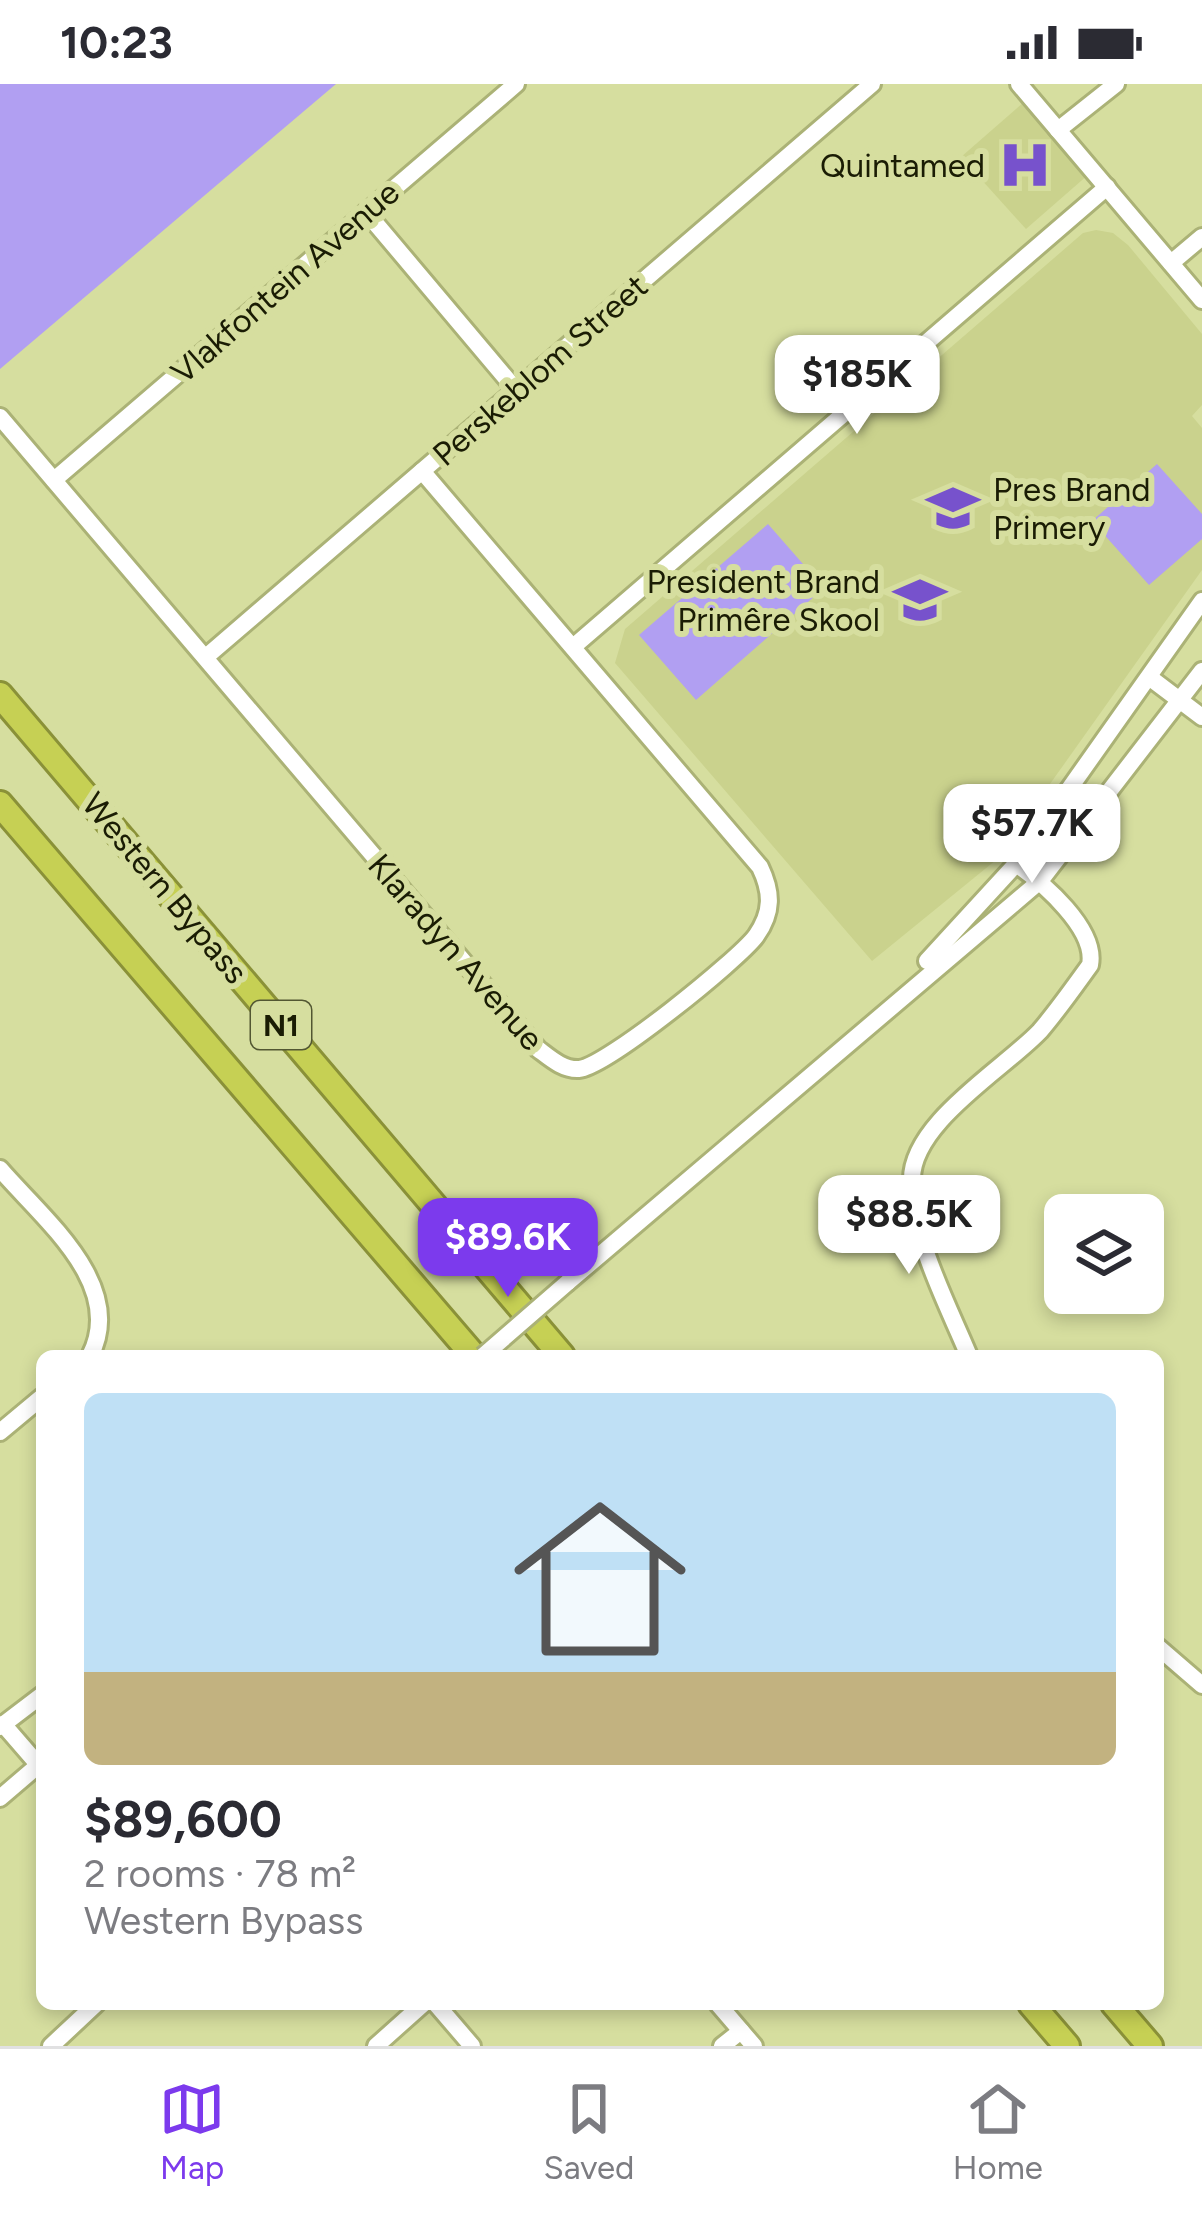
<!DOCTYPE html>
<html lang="en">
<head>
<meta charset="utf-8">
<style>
	body { margin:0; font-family:Figtree,sans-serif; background:#f7f7f7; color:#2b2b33; height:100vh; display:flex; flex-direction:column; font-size:45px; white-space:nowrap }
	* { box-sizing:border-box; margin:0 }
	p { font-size:39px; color:#7c7c81 }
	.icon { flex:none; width:66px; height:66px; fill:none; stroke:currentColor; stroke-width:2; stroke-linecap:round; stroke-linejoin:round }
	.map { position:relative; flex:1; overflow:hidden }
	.drawer { position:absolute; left:36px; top:1266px; width:1128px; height:660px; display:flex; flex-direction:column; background:#fff; border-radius:18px; box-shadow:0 6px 18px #0003 }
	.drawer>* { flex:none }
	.fabs { position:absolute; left:1044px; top:1110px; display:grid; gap:24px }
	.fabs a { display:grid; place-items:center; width:120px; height:120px; border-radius:18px; background:#fff; box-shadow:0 6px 18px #0003; font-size:60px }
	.price { position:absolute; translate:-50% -102px; padding:0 27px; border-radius:24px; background:#fff; color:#222; font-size:39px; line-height:78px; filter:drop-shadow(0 3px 6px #0008) }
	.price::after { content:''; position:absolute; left:50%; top:72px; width:36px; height:27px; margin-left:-18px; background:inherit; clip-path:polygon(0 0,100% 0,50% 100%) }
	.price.active { background:#7c3aed; color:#fff }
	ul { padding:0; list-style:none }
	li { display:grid; align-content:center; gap:24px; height:636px; padding:0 48px }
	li+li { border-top:3px solid #e1e1e2 }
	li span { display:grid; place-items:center; height:372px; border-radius:18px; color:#555 }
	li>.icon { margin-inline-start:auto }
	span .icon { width:216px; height:216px; fill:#fffc; stroke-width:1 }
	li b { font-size:51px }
	.status { display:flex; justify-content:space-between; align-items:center; height:84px; padding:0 60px; background:#fff; direction:ltr }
	.status svg { height:33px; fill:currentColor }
	.dock { display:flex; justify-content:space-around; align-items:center; height:168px; border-top:3px solid #e1e1e2; background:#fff; font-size:33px; color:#7c7c81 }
	.dock a { display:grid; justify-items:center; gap:6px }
	.dock .active { color:#7c3aed }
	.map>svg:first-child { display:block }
	.built { fill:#cad28d }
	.green { fill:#b19ff2 }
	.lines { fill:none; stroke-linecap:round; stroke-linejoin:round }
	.minor-casing { stroke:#abb276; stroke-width:22 }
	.highway-casing { stroke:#8a9138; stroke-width:30 }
	.minor { stroke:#fff; stroke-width:16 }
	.highway { stroke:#c6d054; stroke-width:24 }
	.minor-bridge-casing { stroke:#abb276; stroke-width:22; stroke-linecap:butt }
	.minor-bridge { stroke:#fff; stroke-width:16 }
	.labels { text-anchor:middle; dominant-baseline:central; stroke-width:12; stroke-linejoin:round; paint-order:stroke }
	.shield { fill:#d6de9f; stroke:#525632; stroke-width:3 }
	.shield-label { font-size:30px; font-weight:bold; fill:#1a1c04 }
	.poi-label { font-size:33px; fill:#1a1c04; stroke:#d6de9f; text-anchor:end }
	.street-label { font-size:33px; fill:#1a1c04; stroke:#d6de9f }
</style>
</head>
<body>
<div class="status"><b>10:23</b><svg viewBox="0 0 49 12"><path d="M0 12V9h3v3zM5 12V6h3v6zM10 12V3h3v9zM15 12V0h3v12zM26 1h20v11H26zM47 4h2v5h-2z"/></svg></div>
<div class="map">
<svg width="1202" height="1962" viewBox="0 0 1202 1962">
	<rect width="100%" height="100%" fill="#d6de9f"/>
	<g class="built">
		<path d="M1025,17L1089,90L1026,145L961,73Z"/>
		<path d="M1096,146L1113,149L1128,161L1202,250V321L1192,332L1202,344V486L996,776L872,877L615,579L625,545L1083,149Z"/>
	</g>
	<g class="green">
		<path d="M0,0H336L0,285Z"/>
		<path d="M1157,380L1202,430V455L1149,501L1092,437Z"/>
		<path d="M768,440L824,504L696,616L639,551Z"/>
	</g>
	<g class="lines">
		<g class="minor-casing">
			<g id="minor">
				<path d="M1019,0L1202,216"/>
				<path d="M1058,46L1116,0"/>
				<path d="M366,128L516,306"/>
				<path d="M1171,179L1202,153"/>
				<path d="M0,333L538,965C550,974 563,986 579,985C606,983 738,876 756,852C773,828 772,808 760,783L422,387"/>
				<path d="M54,396L516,0"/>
				<path d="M573,563L1107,103"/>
				<path d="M207,572L872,0"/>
				<path d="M1149,593L1202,633"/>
				<path d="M927,877L1016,780L1202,517"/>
				<path d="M0,1085C43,1135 127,1201 90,1272"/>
				<path d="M567,1199L1040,797L1202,587"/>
				<path d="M969,1272C947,1219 913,1156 912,1097C910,1040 1004,985 1040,947C1058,926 1074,903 1090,881C1097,845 1043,799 1016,780"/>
				<path d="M0,1348L42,1313"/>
				<path d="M1158,1563L1202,1601"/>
				<path d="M3,1640L42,1685"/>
				<path d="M0,1643L42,1611"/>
				<path d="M0,1714L42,1678"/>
				<path d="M436,1920L472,1962"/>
				<path d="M718,1920L754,1962"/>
				<path d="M51,1962L96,1920"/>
				<path d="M376,1962L423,1920"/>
				<path d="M722,1962L741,1947"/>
			</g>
		</g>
		<g class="highway-casing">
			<g id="highway">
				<path d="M0,611L562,1272"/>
				<path d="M0,720L474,1272"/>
				<path d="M1031,1920L1067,1962"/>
				<path d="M1114,1920L1150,1962"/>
			</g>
		</g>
		<use href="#minor" class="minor"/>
		<use href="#highway" class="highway"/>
		<g class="minor-bridge-casing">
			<path id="minor-bridge" d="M483,1272L567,1199"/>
		</g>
		<use href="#minor-bridge" class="minor-bridge"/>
	</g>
	<defs>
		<g id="hospital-bare" transform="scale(4.14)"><path d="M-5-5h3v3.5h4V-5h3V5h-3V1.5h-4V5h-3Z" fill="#7752cc" stroke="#d6de9f" stroke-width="2.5" paint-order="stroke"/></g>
		<g id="school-bare" transform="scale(4.14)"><path d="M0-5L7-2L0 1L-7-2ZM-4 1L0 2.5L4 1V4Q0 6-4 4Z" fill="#7752cc" stroke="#d6de9f" stroke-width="2.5" paint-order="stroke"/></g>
	</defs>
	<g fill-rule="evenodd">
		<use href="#hospital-bare" x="1025" y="81"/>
		<use href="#school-bare" x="953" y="424"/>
		<use href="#school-bare" x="920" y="516"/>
	</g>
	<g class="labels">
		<rect class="shield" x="251" y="917" width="60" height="48" rx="9"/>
		<g class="shield-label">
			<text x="281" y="941">N1</text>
		</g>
		<g class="poi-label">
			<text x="985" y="81">Quintamed</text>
			<text x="993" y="405" text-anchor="start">Pres Brand<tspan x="993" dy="38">Primery</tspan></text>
			<text x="880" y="497">President Brand<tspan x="880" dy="38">Primêre Skool</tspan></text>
		</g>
		<g class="street-label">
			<text transform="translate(285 198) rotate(-41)">Vlakfontein Avenue</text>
			<text transform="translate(540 286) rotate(-41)">Perskeblom Street</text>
			<text transform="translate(165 804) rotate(50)">Western Bypass</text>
			<text transform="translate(456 868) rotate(49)">Klaradyn Avenue</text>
		</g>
	</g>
</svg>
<div class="fabs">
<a><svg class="icon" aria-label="layers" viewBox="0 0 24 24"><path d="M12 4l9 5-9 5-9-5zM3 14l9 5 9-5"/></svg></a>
</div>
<b class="price" style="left:857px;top:353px">$185K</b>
<b class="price" style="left:1032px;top:802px">$57.7K</b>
<b class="price" style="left:909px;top:1193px">$88.5K</b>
<b class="price active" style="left:508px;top:1216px">$89.6K</b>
<section class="drawer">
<ul>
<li><span style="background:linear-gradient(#bfe0f5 75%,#c2b280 0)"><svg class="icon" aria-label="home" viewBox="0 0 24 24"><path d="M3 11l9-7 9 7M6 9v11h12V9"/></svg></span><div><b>$89,600</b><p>2 rooms · 78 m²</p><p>Western Bypass</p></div></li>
</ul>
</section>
</div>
<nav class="dock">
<a class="active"><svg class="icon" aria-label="map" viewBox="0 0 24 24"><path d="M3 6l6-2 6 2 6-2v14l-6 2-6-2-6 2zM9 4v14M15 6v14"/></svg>Map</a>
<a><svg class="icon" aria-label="saved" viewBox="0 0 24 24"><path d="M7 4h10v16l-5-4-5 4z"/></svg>Saved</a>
<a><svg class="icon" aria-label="home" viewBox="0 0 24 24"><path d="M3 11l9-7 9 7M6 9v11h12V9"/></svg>Home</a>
</nav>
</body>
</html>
